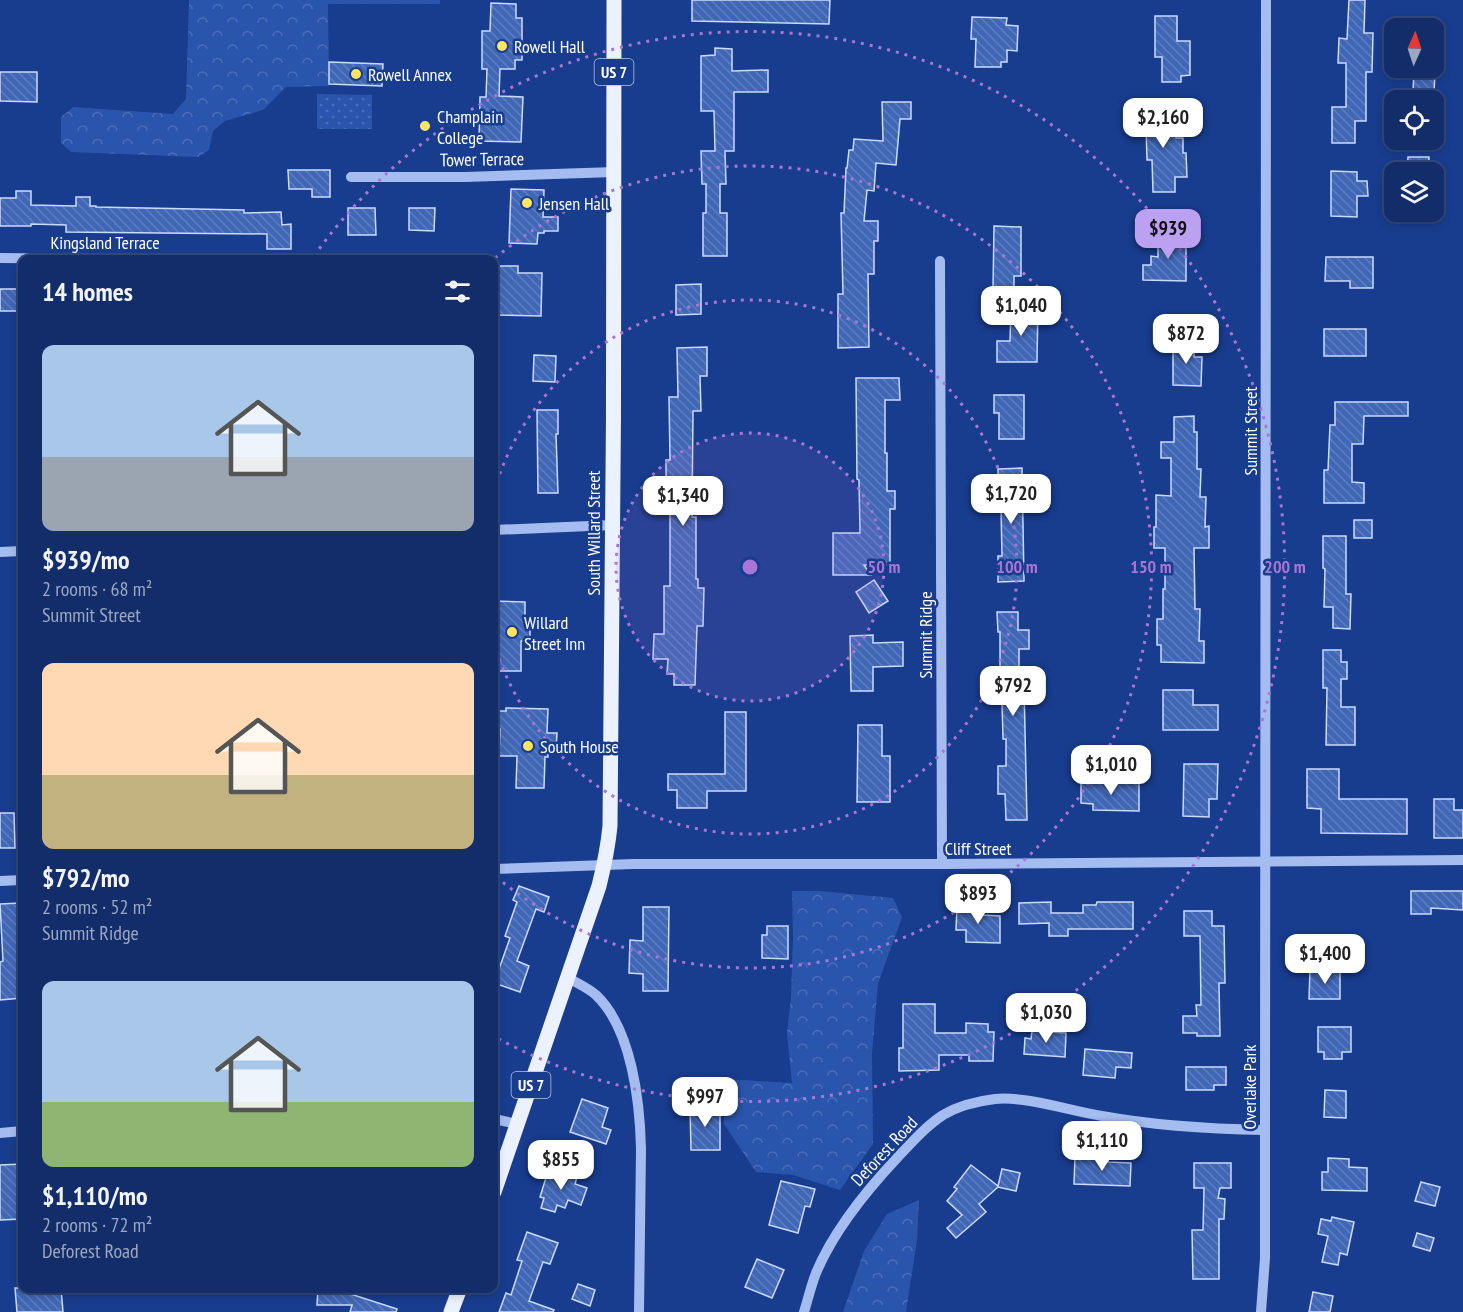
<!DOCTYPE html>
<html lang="en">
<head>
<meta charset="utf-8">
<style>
	body { margin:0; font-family:"PT Sans Narrow",sans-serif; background:#1f3972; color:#f1f3f6; height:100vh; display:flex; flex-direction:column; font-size:22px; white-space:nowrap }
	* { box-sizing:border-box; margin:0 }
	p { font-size:20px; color:#9ca8c1 }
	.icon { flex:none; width:33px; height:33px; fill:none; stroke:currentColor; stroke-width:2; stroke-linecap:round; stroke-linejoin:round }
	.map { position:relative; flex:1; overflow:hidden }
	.panel { position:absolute; left:18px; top:255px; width:480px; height:1038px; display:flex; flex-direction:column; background:#122d6a; border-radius:12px; box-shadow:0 3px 9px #0003,0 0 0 2px #31497e }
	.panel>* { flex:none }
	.needle { width:39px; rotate:3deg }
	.fabs { position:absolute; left:1384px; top:18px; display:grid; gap:12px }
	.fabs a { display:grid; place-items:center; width:60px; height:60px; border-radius:12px; background:#122d6a; box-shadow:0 3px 9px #0003,0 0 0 2px #31497e; font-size:30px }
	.price { position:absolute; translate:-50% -51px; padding:0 14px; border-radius:12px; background:#fff; color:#222; font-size:20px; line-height:39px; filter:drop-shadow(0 2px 3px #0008) }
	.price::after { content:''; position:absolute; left:50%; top:36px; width:18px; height:14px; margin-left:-9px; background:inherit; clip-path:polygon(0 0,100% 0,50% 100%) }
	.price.selected { background:#bca0f2; color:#111 }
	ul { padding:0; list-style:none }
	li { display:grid; align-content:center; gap:12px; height:318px; padding:0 24px }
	li span { display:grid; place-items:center; height:186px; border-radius:12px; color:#555 }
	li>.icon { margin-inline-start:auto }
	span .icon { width:108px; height:108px; fill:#fffc; stroke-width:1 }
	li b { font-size:26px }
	h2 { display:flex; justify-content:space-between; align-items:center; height:72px; padding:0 24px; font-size:26px }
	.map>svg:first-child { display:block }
	.green { fill:url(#green-dots) }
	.forest { fill:url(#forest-crowns) }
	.building { fill:url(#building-back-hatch); stroke:#cadafb; stroke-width:1.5 }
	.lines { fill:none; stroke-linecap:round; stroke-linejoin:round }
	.minor { stroke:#a4bcef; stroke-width:10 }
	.major { stroke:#ecf1ff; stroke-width:15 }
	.ring { fill:none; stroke:#a976d5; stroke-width:3; stroke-dasharray:3 6 }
	.poi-dot { fill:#ffe562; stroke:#183c8e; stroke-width:2 }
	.labels { text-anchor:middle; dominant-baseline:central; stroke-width:5; stroke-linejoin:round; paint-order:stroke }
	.shield { fill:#183c8e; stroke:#bac4dd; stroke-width:1.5 }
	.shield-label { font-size:16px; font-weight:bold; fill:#fff }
	.poi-label { font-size:18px; fill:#fff; stroke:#183c8e; text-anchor:start }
	.street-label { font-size:18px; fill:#fff; stroke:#183c8e }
	.centre { fill:#a976d5; stroke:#183c8e; stroke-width:3 }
	.ring-label { font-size:18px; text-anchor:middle; font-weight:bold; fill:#a976d5; stroke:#183c8e; stroke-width:5; stroke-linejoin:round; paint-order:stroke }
</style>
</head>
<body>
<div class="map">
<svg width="1463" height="1312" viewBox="0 0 1463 1312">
	<defs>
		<pattern id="green-dots" width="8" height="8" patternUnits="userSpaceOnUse" patternTransform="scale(1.5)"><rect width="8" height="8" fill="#2a55ac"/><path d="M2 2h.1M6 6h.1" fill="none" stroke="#4a6eb8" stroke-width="1.8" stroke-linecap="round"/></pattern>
		<pattern id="forest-crowns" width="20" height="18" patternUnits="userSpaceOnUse" patternTransform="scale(1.5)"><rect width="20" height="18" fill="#2a55ac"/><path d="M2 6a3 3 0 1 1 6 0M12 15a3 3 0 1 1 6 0" fill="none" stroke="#4a6eb8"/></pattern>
		<pattern id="building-back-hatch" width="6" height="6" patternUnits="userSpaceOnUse" patternTransform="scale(1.5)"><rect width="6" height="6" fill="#4066b6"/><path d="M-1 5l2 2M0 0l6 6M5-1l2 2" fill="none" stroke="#5d7dc1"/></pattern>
	</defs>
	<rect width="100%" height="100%" fill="#183c8e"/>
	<path class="green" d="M317,94L372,95V129H317Z"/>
	<g class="forest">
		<path d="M189,0H440V4H328L329,86L286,87L263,110L225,121L213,131L209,150L198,157L71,152L61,143V117L73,107L173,114L186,99Z"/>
		<path d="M792,891H819L893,898L902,917L878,984L872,1054L873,1144L840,1190L793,1175L756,1172L724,1124V1079L792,1083L787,1033L791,997L793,938Z"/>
		<path d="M919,1200L917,1240L906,1312H843L864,1251L887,1214Z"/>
	</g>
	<g class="building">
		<path d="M692,0H830L829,24L692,21Z"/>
		<path d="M1349,0H1365L1364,33H1373L1372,72H1366V121H1355V143H1332V107H1346V63H1338L1339,38L1347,39Z"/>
		<path d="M491,3L516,4V18H522V60H515V69H500L499,96L523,97L521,142L479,141L480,97H486L487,69H482V31H490Z"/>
		<path d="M1155,16H1177V41H1190V75L1181,76V82H1162V57H1155Z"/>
		<path d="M972,17L1007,18L1006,25L1018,26L1017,51L1007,50V62H1001V67H975L976,39H971Z"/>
		<path d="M715,48L732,49V71L768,70V92H734V151H725L726,184H720V213H727V256H703V213H706V184H702L701,151H715L714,111H701V56L715,55Z"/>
		<path d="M329,62L383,64L382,86L329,84Z"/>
		<path d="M1414,70L1435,71L1434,94L1413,93Z"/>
		<path d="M0,72H37V102L0,101Z"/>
		<path d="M882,102H911V119H900L896,165L876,163L874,191L867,190L864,221H878V241H874V274H868L869,347L838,348V294H843L841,213H844L846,168H847L849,150H853L854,139L883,141Z"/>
		<path d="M1168,107L1169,129L1176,128V138H1183V153H1186L1187,177H1175V192H1153L1152,160H1147L1146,126H1141L1140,108Z"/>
		<path d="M1408,157H1429V172H1407Z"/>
		<path d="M288,170H330V197H312V189H289Z"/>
		<path d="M1331,171L1357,172V181H1367L1368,196H1357V217L1331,216Z"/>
		<path d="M511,189L544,190L543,217H558V231H544V233H538L537,244L509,243Z"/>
		<path d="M16,191H31V205L76,206V197H90V206H96V207L244,210V213L281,212L282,225L291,224V249H267V234L66,232V225L31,224V226H0V198H16Z"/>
		<path d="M348,208H375L376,235H348Z"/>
		<path d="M409,208H435L434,231L409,230Z"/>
		<path d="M994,226L1021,227V276H1014V288H993Z"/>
		<path d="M1158,235H1186V281L1143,280V265H1151V256L1158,257Z"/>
		<path d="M1326,257H1373V288H1350V281H1325Z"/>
		<path d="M498,266H518V273H542L541,316L497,315Z"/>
		<path d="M701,284V314L676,315V285Z"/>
		<rect x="0" y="289" width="22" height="22"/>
		<path d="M1011,306H1038L1037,362H997V341H1010Z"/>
		<rect x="1324" y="329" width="42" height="27"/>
		<path d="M1173,342L1194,343V357H1202L1201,386L1173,385Z"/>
		<path d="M707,347V376H700L701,411H693L692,517H696V579H698V588H704L703,626H697L695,685H674V674H667L668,659H653L654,634H664V586H670V502H666V460H670L669,397H678L677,348Z"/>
		<path d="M534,355L556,356L555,382L533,381Z"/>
		<path d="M856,378H899L900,400H885V453H887V491H895V509H890V565H864L871,575H833V533H860L859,480L857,479Z"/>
		<path d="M994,395H1024V439H999V413H994Z"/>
		<path d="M1335,402H1408V416H1364L1363,444H1352V482L1364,483V503H1324V470H1328L1330,425H1335Z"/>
		<path d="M537,410H558V434H556L558,493H538Z"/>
		<path d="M1194,416V432H1197V469H1201L1200,497H1206L1205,527L1209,526V548H1194L1195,609H1200L1199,641H1204V663L1161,662V645H1157V619H1163V589H1165V548H1154V527H1156V495L1171,496V458H1161V442H1174V417Z"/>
		<path d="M1022,468L1024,581L998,582V556H1002L1001,510H999L998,469Z"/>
		<rect x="1354" y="520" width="18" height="18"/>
		<path d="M1323,536H1346V594H1351L1350,629L1333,628V607H1324L1325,569L1323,568Z"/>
		<path d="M874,580L888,601L869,613L856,592Z"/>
		<path d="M494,601L525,602V624L530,625V641H521V671H497L498,640H494Z"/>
		<path d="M997,612H1018V630H1029V649H1019V686H1024L1027,820H1006L1005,794H998V766H1006V739H1003L1001,667H1000V632H998Z"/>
		<path d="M873,635V643L903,642V666L873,667V691H851L850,636Z"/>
		<path d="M1323,650H1341V662H1347V679H1341V707H1355V745H1326L1327,688H1323Z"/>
		<path d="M1163,690H1193V705H1218V730H1163Z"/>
		<path d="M506,708L548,709L547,733H557L556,751L548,750V757H545L544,788H516L517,756H499L500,729H496V711H506Z"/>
		<path d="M725,712H746V791H707V808H677V790H668V774H725Z"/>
		<path d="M858,725H882V756H890V802H857Z"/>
		<path d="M1184,764H1218L1217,799H1209V817L1183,816Z"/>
		<path d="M1307,769H1339V799H1407V834L1321,833V809L1307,808Z"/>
		<path d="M1081,782L1139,783V811L1093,810V804L1081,803Z"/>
		<path d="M1434,799H1454V810H1463V838H1434Z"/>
		<path d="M0,813H14L15,848H0Z"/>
		<path d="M519,886L549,897L544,912L536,909L517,961L529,966L520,992L494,983L510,938L505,936L517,902L513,900Z"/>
		<path d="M1411,891H1463V910L1431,908V914H1411Z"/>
		<path d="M1051,902V913H1083V905H1096L1097,902H1133V929H1068V936H1049V923L1019,924V903Z"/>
		<path d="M20,903L22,998L0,1000V962L3,961L0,904Z"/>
		<path d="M957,906H983V915L1000,916V943L966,942V930H956Z"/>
		<path d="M643,907H669L668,991H643V974L629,973L630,940L643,941Z"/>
		<path d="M1184,911H1212V926H1224L1225,983H1219L1220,1036H1197V1033H1183V1016H1197L1196,1005H1201L1200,936H1184Z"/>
		<path d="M767,926H788V959L762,958V935H767Z"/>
		<path d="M1310,970L1340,971V999H1309Z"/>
		<path d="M1056,1001L1074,1002L1072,1020L1055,1019Z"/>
		<path d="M903,1004H935V1033H966V1023L988,1024V1032H994L993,1061H969V1055H939V1070L899,1071V1048H903Z"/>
		<path d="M1318,1027H1351V1052H1342V1059H1324V1052H1318Z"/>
		<path d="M1032,1031L1066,1033L1065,1057L1024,1054L1025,1038L1031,1039Z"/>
		<path d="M1085,1049L1132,1053L1131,1068L1116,1067L1115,1078L1083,1075Z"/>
		<path d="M1186,1067H1226V1085H1214V1090H1186Z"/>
		<path d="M1325,1090L1346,1091V1118L1324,1117Z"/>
		<path d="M582,1099L608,1108L602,1127L611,1130L606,1144L570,1132Z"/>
		<path d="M690,1106H720V1150H691Z"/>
		<path d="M1075,1157L1108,1159V1162L1131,1163L1130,1186L1074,1184Z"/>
		<path d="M1328,1158L1349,1159V1167L1367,1168V1191L1322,1190V1172H1328Z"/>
		<path d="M1194,1163H1231V1188H1220L1218,1198L1225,1199L1224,1219H1219V1279H1193L1192,1230H1203L1204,1188H1194Z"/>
		<path d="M22,1164V1219L0,1220V1165Z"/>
		<path d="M971,1165L998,1186L1002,1169L1020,1173L1016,1191L998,1187L979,1204L986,1212L956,1238L947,1228L962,1215L947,1201L957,1189L954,1187Z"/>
		<path d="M549,1168L577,1177L575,1184L587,1188L581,1205L568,1200L565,1208L557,1205L555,1212L541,1208L544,1198L540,1197Z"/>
		<path d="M781,1181L815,1189L810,1207L805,1206L798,1233L769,1225Z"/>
		<path d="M1421,1182L1440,1187L1435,1206L1415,1201Z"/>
		<path d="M1332,1217L1354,1222L1347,1255L1340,1253L1338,1265L1322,1262L1328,1236L1318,1234L1321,1219L1331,1221Z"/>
		<path d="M527,1232L558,1243L550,1264L543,1262L529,1301L554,1310L553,1312H499L506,1293L511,1295L522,1261L517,1260Z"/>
		<path d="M1417,1233L1434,1238L1430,1251L1413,1246Z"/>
		<path d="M757,1259L784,1270L772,1298L745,1287Z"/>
		<path d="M578,1284L595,1290L590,1306L572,1299Z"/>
		<path d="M15,1288H61L63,1312H17Z"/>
		<path d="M318,1289H335L397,1309L396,1312H350L352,1305H317Z"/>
		<path d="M1313,1292L1333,1296L1330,1312H1309Z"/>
	</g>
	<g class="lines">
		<g class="minor">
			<path d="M351,177H465L615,172"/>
			<path d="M0,258L210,260"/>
			<path d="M940,261L942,864"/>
			<path d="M494,530L613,525"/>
			<path d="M0,552L22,551"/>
			<path d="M494,869L633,864H942L1463,860"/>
			<path d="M0,881L22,880"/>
			<path d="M568,978C577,983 588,988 596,995C632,1029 640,1103 641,1149L639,1312"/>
			<path d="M494,1119L517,1124"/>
			<path d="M0,1133L22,1131"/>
			<path d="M804,1312C808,1299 811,1286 816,1273C834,1230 865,1192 897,1158C911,1143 925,1127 943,1115C958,1106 978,1101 995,1099C1027,1096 1070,1111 1102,1116C1156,1126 1211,1129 1265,1130"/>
			<path d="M1261,1312L1265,1258V1130L1266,0"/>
		</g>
		<g class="major">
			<path d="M494,1192L599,886C604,866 608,847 610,826C613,551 615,275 614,0"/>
			<path d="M451,1312L460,1288"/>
		</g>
	</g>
	<circle cx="750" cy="567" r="134" fill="#a976d5" fill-opacity=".12"/>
	<g class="ring">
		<circle cx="750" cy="567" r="134"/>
		<path d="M494 491A267 267 0 1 1 494 643"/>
		<path d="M495 258A401 401 0 1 1 495 876"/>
		<path d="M314 256A535 535 0 1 1 495 1037"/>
	</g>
	<g class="poi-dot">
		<circle cx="502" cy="46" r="6"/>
		<circle cx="356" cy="74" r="6"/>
		<circle cx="425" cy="126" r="6"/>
		<circle cx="527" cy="203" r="6"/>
		<circle cx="512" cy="632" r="6"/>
		<circle cx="528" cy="746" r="6"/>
	</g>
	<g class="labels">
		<g class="shield">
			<rect x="594.5" y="59" width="39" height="26" rx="4.5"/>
			<rect x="511.5" y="1072" width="39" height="26" rx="4.5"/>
		</g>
		<g class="shield-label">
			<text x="614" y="72">US 7</text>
			<text x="531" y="1085">US 7</text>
		</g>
		<g class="poi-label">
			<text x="514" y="46">Rowell Hall</text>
			<text x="368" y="74">Rowell Annex</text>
			<text x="437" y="116">Champlain<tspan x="437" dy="21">College</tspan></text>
			<text x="539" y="203">Jensen Hall</text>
			<text x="524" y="622">Willard<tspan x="524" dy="21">Street Inn</tspan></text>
			<text x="540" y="746">South House</text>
		</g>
		<g class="street-label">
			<text transform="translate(482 159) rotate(-1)">Tower Terrace</text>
			<text x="105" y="242">Kingsland Terrace</text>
			<text transform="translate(1250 431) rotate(-90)">Summit Street</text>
			<text transform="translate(593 533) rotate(-90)">South Willard Street</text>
			<text transform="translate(925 635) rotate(-90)">Summit Ridge</text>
			<text x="978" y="848">Cliff Street</text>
			<text transform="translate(1249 1087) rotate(-90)">Overlake Park</text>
			<text transform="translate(884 1151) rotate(-47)">Deforest Road</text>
		</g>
	</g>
	<circle cx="750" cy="567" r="9" class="centre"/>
	<g class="ring-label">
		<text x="884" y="573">50 m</text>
		<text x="1017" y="573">100 m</text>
		<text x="1151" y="573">150 m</text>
		<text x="1285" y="573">200 m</text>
	</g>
</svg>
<div class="fabs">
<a><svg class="needle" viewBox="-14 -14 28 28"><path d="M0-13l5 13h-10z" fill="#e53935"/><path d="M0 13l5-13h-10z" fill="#9ca8c1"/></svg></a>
<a><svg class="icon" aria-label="locate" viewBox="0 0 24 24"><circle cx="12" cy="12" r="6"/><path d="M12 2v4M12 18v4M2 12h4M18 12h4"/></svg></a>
<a><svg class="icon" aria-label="layers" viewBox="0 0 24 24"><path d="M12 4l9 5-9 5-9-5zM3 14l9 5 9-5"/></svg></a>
</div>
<b class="price" style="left:1163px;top:149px">$2,160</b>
<b class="price selected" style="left:1168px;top:260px">$939</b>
<b class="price" style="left:1021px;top:337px">$1,040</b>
<b class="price" style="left:1186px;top:365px">$872</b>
<b class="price" style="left:1011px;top:525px">$1,720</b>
<b class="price" style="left:683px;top:527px">$1,340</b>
<b class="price" style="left:1013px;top:717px">$792</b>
<b class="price" style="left:1111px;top:796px">$1,010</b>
<b class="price" style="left:978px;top:925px">$893</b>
<b class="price" style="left:1325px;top:985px">$1,400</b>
<b class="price" style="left:1046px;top:1044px">$1,030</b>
<b class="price" style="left:705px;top:1128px">$997</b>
<b class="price" style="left:1102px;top:1172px">$1,110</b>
<b class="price" style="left:561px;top:1191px">$855</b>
<section class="panel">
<h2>14 homes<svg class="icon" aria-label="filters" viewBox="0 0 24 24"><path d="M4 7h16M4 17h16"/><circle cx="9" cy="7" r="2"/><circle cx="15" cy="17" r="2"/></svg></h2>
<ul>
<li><span style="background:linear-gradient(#a9c7e8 60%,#9aa5b1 0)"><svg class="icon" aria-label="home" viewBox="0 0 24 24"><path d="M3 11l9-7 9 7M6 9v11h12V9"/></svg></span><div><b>$939/mo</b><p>2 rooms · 68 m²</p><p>Summit Street</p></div></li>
<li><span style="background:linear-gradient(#ffd9b3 60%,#c2b280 0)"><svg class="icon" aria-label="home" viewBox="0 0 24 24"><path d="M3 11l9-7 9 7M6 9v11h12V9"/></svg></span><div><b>$792/mo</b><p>2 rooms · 52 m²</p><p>Summit Ridge</p></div></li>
<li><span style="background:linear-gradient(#a9c7e8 65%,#8fb573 0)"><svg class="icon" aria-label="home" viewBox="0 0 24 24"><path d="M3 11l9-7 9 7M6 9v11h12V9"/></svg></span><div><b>$1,110/mo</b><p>2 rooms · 72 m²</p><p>Deforest Road</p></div></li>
</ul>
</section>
</div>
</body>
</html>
